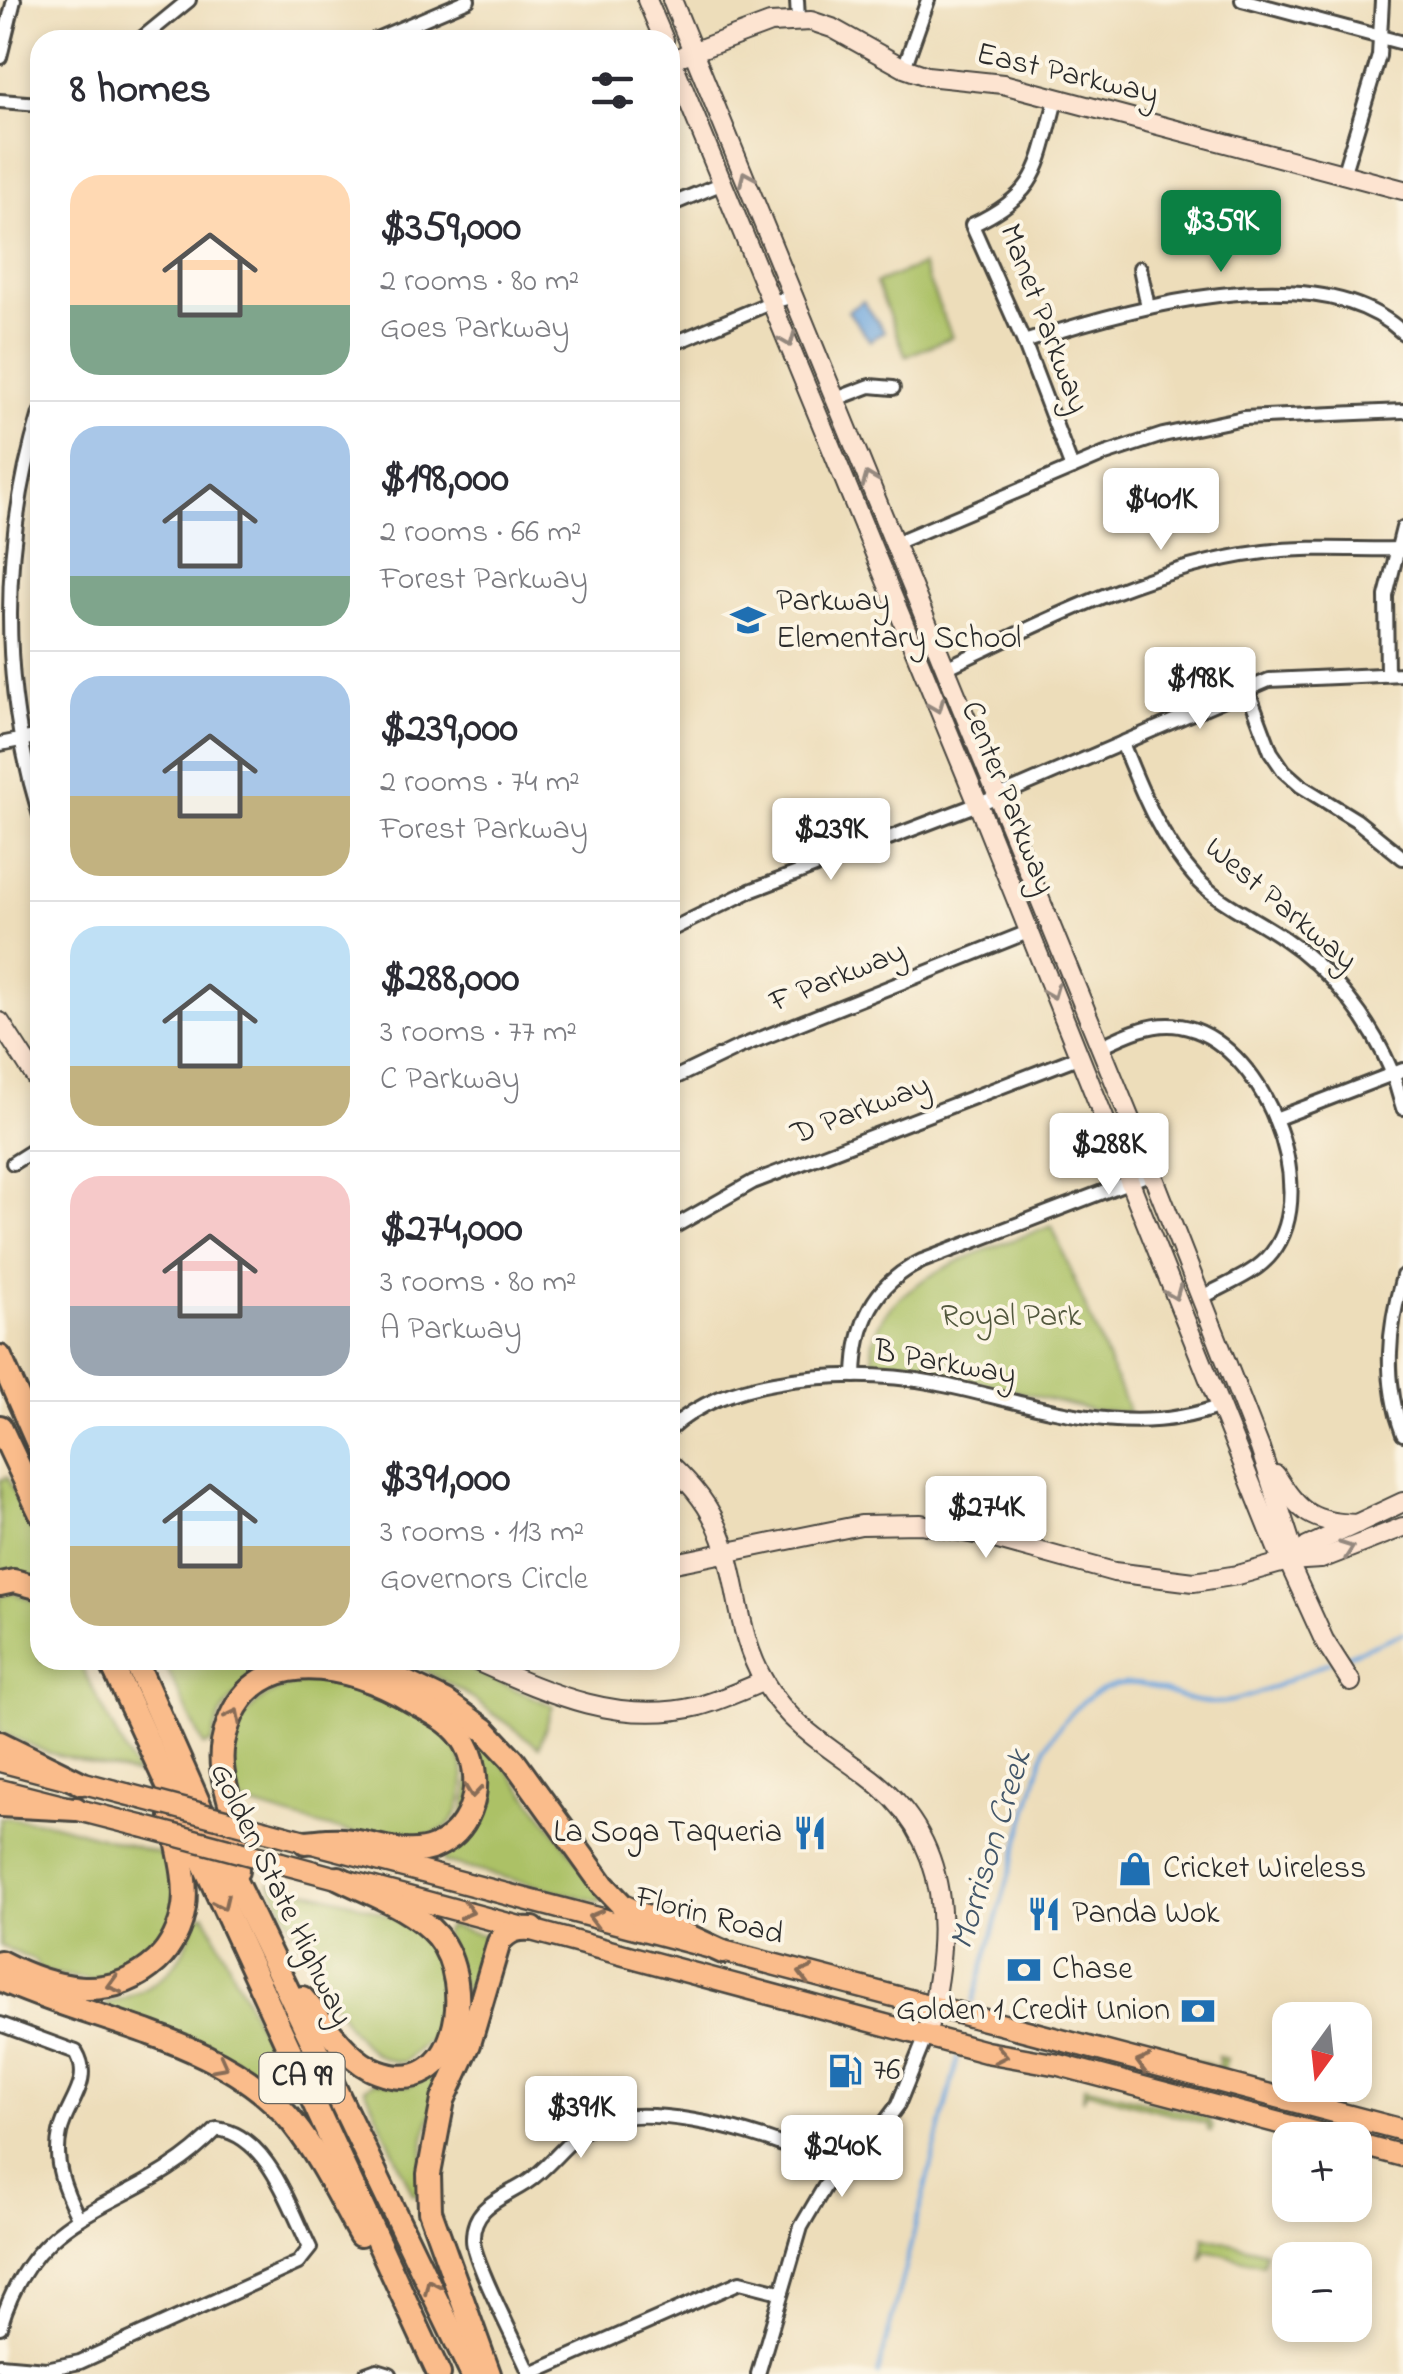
<!DOCTYPE html>
<html lang="en">
<head>
<meta charset="utf-8">
<style>
	body { margin:0; font-family:"Indie Flower",sans-serif; background:#f2f2f3; color:#2b2b33; height:100vh; display:flex; flex-direction:column; font-size:38px; white-space:nowrap }
	* { box-sizing:border-box; margin:0 }
	p { font-size:32px; color:#7c7c81 }
	.icon { flex:none; width:55px; height:55px; fill:none; stroke:currentColor; stroke-width:2; stroke-linecap:round; stroke-linejoin:round }
	.map { position:relative; flex:1; overflow:hidden }
	.details { position:absolute; left:30px; top:30px; width:650px; height:1640px; display:flex; flex-direction:column; background:#fff; border-radius:30px; box-shadow:0 5px 15px #0003 }
	.details>* { flex:none }
	.needle { width:65px; rotate:195deg }
	.buttons { position:absolute; left:1272px; top:2002px; display:grid; gap:20px }
	.buttons a { display:grid; place-items:center; width:100px; height:100px; border-radius:20px; background:#fff; box-shadow:0 5px 15px #0003; font-size:50px }
	.price { position:absolute; translate:-50% -85px; padding:0 22px; border-radius:10px; background:#fff; color:#222; font-size:32px; line-height:65px; filter:drop-shadow(0 2px 5px #0008) }
	.price::after { content:''; position:absolute; left:50%; top:60px; width:30px; height:22px; margin-left:-15px; background:inherit; clip-path:polygon(0 0,100% 0,50% 100%) }
	.price.current { background:#0b8043; color:#fff }
	ul { padding:0; list-style:none }
	li { display:flex; align-items:center; gap:30px; height:250px; padding:0 40px }
	li+li { border-top:2px solid #e1e1e2 }
	li span { display:grid; place-items:center; flex:none; width:280px; height:200px; border-radius:30px; color:#555 }
	li>.icon { margin-inline-start:auto }
	span .icon { width:120px; height:120px; fill:#fffc; stroke-width:1 }
	li b { font-size:42px }
	h2 { display:flex; justify-content:space-between; align-items:center; height:120px; padding:0 40px; font-size:42px }
	.map>svg:first-child { display:block }
	.green { fill:#acc166; stroke:#6c7648; stroke-width:2.5 }
	.water { fill:#6ea6dd; stroke:#4c6884; stroke-width:2.5 }
	.lines { fill:none; stroke-linecap:round; stroke-linejoin:round }
	.stream { stroke:#6ea6dd; stroke-width:4 }
	.street-casing { stroke:#484640; stroke-width:18 }
	.secondary-casing { stroke:#484640; stroke-width:22 }
	.primary-casing { stroke:#484640; stroke-width:25 }
	.highway-casing { stroke:#484640; stroke-width:28 }
	.street { stroke:#fff; stroke-width:12 }
	.secondary { stroke:#fde4d1; stroke-width:18 }
	.primary { stroke:#fabc8b; stroke-width:20 }
	.highway { stroke:#fabc8b; stroke-width:22 }
	.primary-bridge-casing { stroke:#484640; stroke-width:25; stroke-linecap:butt }
	.primary-bridge { stroke:#fabc8b; stroke-width:20 }
	.oneway { stroke:#94887e }
	.oneway2 { stroke:#886c56 }
	.labels { text-anchor:middle; dominant-baseline:central; stroke-width:8; stroke-linejoin:round; paint-order:stroke }
	.shield { fill:#fcf5e5; stroke:#6a6863; stroke-width:2.5 }
	.shield-label { font-size:30px; font-weight:bold; fill:#2b2b2b }
	.street-label { font-size:32px; fill:#2b2b2b; stroke:#fcf5e5 }
	.poi-label { font-size:32px; fill:#2b2b2b; stroke:#fcf5e5; text-anchor:start }
	.park-label { font-size:32px; fill:#52583d; stroke:#fcf5e5 }
	.water-label { font-size:35px; font-style:italic; fill:#425669; stroke:#fcf5e5 }
</style>
</head>
<body>
<div class="map">
<svg width="1403" height="2374" viewBox="0 0 1403 2374">
	<rect width="100%" height="100%" fill="#fcf5e5"/>
	<filter id="ink" filterUnits="userSpaceOnUse"><feTurbulence type="fractalNoise" baseFrequency=".01" numOctaves="2"/><feDisplacementMap in="SourceGraphic" scale="20" xChannelSelector="R" yChannelSelector="G"/><feConvolveMatrix kernelMatrix="1 2 1 2 8 2 1 2 1" color-interpolation-filters="sRGB"/></filter>
	<filter id="wash" filterUnits="userSpaceOnUse"><feTurbulence type="fractalNoise" baseFrequency=".0048" numOctaves="4" result="noise"/><feDisplacementMap in="SourceGraphic" scale="40" xChannelSelector="R" yChannelSelector="G"/><feGaussianBlur stdDeviation="2.25" result="paint"/><feColorMatrix in="noise" values="0 0 0 0 0 0 0 0 0 0 0 0 0 0 0 0 0 1.4 0 .05"/><feComposite in="paint" operator="in"/></filter>
	<g filter="url(#wash)">
		<rect width="100%" height="100%" fill="#edddba"/>
		<g class="green">
			<path d="M922,265L952,337L906,356L876,283Z"/>
			<path d="M1052,1226L1129,1412L1092,1410L942,1373L874,1365C855,1285 998,1246 1052,1226Z"/>
			<path d="M7,1477L40,1549V1580L0,1577V1480Z"/>
			<path d="M11,1593L40,1602V1660H78L137,1775L46,1752L0,1732V1596Z"/>
			<path d="M163,1660H292C252,1683 221,1693 212,1743L204,1746Z"/>
			<path d="M404,1660H449L553,1706L539,1747L462,1691Z"/>
			<path d="M317,1679L344,1682L348,1689C356,1692 367,1699 376,1700C391,1702 377,1695 391,1701C441,1721 478,1751 459,1808C453,1826 436,1836 418,1838C362,1843 293,1817 239,1802C237,1790 233,1776 232,1763C229,1712 272,1685 317,1679Z"/>
			<path d="M482,1741L498,1757L602,1893L600,1902L444,1862L445,1848L459,1839L476,1748Z"/>
			<path d="M0,1817L51,1823L168,1856L176,1882L173,1924L144,1965L100,1982L40,1971L35,1961L0,1946Z"/>
			<path d="M270,1883C312,1892 392,1907 423,1937C437,1950 440,1968 442,1986C444,2004 442,2023 435,2039L425,2043L404,2062C390,2062 379,2058 369,2049C336,2022 292,1924 270,1883Z"/>
			<path d="M205,1914L286,2083L273,2089L235,2060L106,2011L107,2003C155,1992 185,1967 195,1917Z"/>
			<path d="M448,1926L483,1935L489,1943L473,2000L467,1999L444,1933Z"/>
			<path d="M1138,2035L1143,2047L1220,2068L1218,2057L1227,2059L1223,2072L1134,2048Z"/>
			<path d="M436,2074L442,2081L424,2138L422,2192L413,2195L365,2088L374,2082L408,2086Z"/>
			<path d="M1084,2086L1207,2117L1213,2126L1211,2131L1208,2130V2124L1087,2091L1083,2100Z"/>
			<path d="M1204,2236L1266,2252L1263,2265L1206,2250L1202,2260Z"/>
		</g>
		<path class="water" d="M863,301L884,331L870,341L848,311Z"/>
		<g class="lines">
			<g class="stream">
				<path d="M1343,1657L1403,1633"/>
				<path d="M973,2002L1046,1746C1065,1715 1096,1679 1137,1684C1162,1687 1187,1703 1212,1703C1246,1704 1297,1675 1329,1662"/>
				<path d="M878,2374L958,2058"/>
			</g>
		</g>
	</g>
	<g filter="url(#ink)">
		<g class="lines">
			<g class="street-casing">
				<g id="street">
					<path d="M797,0L798,20"/>
					<path d="M1242,0L1403,43"/>
					<path d="M140,40L189,0"/>
					<path d="M374,40L468,0"/>
					<path d="M0,57L14,0"/>
					<path d="M904,68L928,0"/>
					<path d="M1056,100C1038,167 1040,193 972,225L1024,342L1072,468"/>
					<path d="M0,101L40,104"/>
					<path d="M1343,175L1379,56L1382,0"/>
					<path d="M670,205L723,183"/>
					<path d="M1140,268L1148,307"/>
					<path d="M1024,342C1122,310 1318,252 1403,333"/>
					<path d="M670,345L772,302L795,296"/>
					<path d="M836,399L870,386L893,388"/>
					<path d="M40,413C0,545 0,684 40,816"/>
					<path d="M895,543L1105,454L1163,435L1243,418L1403,411"/>
					<path d="M946,668C1046,620 1152,566 1264,552C1310,546 1357,550 1403,549"/>
					<path d="M1387,674L1386,596L1403,528"/>
					<path d="M1247,688L1271,752L1284,771L1301,786L1356,820L1403,858"/>
					<path d="M1122,743C1142,792 1159,837 1195,877C1218,903 1253,917 1282,937C1330,969 1370,1019 1392,1072C1396,1083 1399,1096 1403,1108"/>
					<path d="M0,744L40,736"/>
					<path d="M670,930L750,891L999,796L1269,680L1403,674"/>
					<path d="M1100,1047C1124,1035 1153,1021 1180,1026C1261,1039 1323,1188 1272,1253C1256,1274 1224,1285 1201,1298"/>
					<path d="M670,1080L737,1048L1028,932"/>
					<path d="M1275,1119L1403,1070"/>
					<path d="M13,1163L40,1146"/>
					<path d="M670,1229L753,1182L1078,1057"/>
					<path d="M1403,1276C1388,1329 1383,1381 1403,1434"/>
					<path d="M855,1376C856,1324 873,1284 922,1261L1152,1173"/>
					<path d="M670,1429C700,1402 735,1390 774,1383C827,1374 881,1373 934,1383C1029,1401 1123,1443 1220,1406"/>
					<path d="M0,2024L76,2052C94,2082 66,2104 60,2133C53,2163 65,2191 78,2217"/>
					<path d="M0,2327C39,2195 135,2215 217,2129C268,2135 290,2208 310,2248L298,2263L80,2362L46,2369L0,2365"/>
					<path d="M366,2374L377,2370L390,2374"/>
					<path d="M530,2374C519,2348 473,2261 473,2240C472,2206 501,2199 526,2183C552,2166 567,2138 596,2124C641,2102 745,2129 790,2148C807,2155 820,2166 834,2178"/>
					<path d="M531,2374L740,2282L780,2292"/>
					<path d="M758,2374L801,2227L825,2186L868,2145L898,2105L926,2036"/>
				</g>
			</g>
			<g class="secondary-casing">
				<g id="secondary">
					<path d="M647,0L664,40"/>
					<path d="M672,0L1152,1173L1260,1448L1291,1544L1288,1561"/>
					<path d="M684,55L770,23L811,21L832,28L904,68L927,76L1003,84L1403,190"/>
					<path d="M670,56L978,804L1278,1551L1288,1561L1324,1640L1351,1682"/>
					<path d="M0,1022L40,1084"/>
					<path d="M670,1464C693,1486 711,1507 722,1538C740,1587 736,1633 765,1683C789,1724 828,1747 865,1774C956,1839 951,1939 926,2036"/>
					<path d="M1276,1475C1298,1512 1313,1523 1357,1524"/>
					<path d="M1289,1561L1307,1547L1403,1502"/>
					<path d="M670,1564L861,1525L921,1524L980,1535L1114,1572L1194,1582L1238,1575L1288,1561L1321,1559L1403,1527"/>
					<path d="M474,1660C546,1692 618,1726 699,1706C721,1700 743,1690 764,1681"/>
				</g>
			</g>
			<g class="primary-casing">
				<g id="primary">
					<path d="M0,1761L126,1794"/>
					<path d="M0,1790L141,1826"/>
					<path d="M267,1831L1403,2130"/>
					<path d="M281,1863L986,2052L1059,2065L1344,2140"/>
					<path d="M1355,2143L1403,2156"/>
				</g>
			</g>
			<g class="highway-casing">
				<g id="highway">
					<path d="M0,1357L40,1448"/>
					<path d="M0,1427L40,1512"/>
					<path d="M0,1584L14,1581L40,1588"/>
					<path d="M110,1660L439,2374"/>
					<path d="M135,1660L210,1829L472,2374"/>
					<path d="M359,1660L446,1702L485,1730L513,1760L603,1885L623,1906L723,1952"/>
					<path d="M0,1743L81,1783"/>
					<path d="M0,1805L76,1809"/>
					<path d="M237,1871C236,1856 237,1840 235,1825C231,1798 217,1772 223,1743C244,1640 346,1661 413,1702C433,1713 455,1723 466,1744C477,1764 478,1790 470,1810C463,1828 451,1840 434,1847C405,1859 373,1842 343,1840C331,1839 318,1841 305,1842"/>
					<path d="M0,1962C52,1989 110,2004 157,1961C171,1948 181,1927 184,1907C188,1878 177,1845 172,1816"/>
					<path d="M0,1979C94,2023 226,2038 293,2123C320,2157 339,2197 360,2235"/>
					<path d="M302,1998C323,2021 347,2061 378,2072C458,2102 477,1984 437,1936C413,1908 371,1894 339,1878"/>
					<path d="M489,2374L430,2211L429,2174L443,2100L469,2044L499,1942C510,1929 518,1928 533,1929"/>
				</g>
			</g>
			<use href="#street" class="street"/>
			<use href="#secondary" class="secondary"/>
			<use href="#primary" class="primary"/>
			<use href="#highway" class="highway"/>
			<g class="primary-bridge-casing">
				<g id="primary-bridge">
					<path d="M126,1794L267,1831"/>
					<path d="M141,1826L281,1863"/>
				</g>
			</g>
			<use href="#primary-bridge" class="primary-bridge"/>
		</g>
		<defs><path id="oneway-chevron" d="M-2-3.5L2.5 0L-2 3.5" fill="none" stroke-width="1.6" stroke-linecap="round" stroke-linejoin="round" transform="scale(2.5)"/></defs>
		<g class="oneway">
			<use href="#oneway-chevron" transform="translate(746 178) rotate(-114)"/>
			<use href="#oneway-chevron" transform="translate(788 340) rotate(68)"/>
			<use href="#oneway-chevron" transform="translate(869 479) rotate(-112)"/>
			<use href="#oneway-chevron" transform="translate(937 706) rotate(68)"/>
			<use href="#oneway-chevron" transform="translate(1052 992) rotate(68)"/>
			<use href="#oneway-chevron" transform="translate(1174 1293) rotate(68)"/>
			<use href="#oneway-chevron" transform="translate(1347 1549) rotate(-20)"/>
		</g>
		<g class="oneway2">
			<use href="#oneway-chevron" transform="translate(234 1716) rotate(-63)"/>
			<use href="#oneway-chevron" transform="translate(473 1791) rotate(96)"/>
			<use href="#oneway-chevron" transform="translate(222 1903) rotate(65)"/>
			<use href="#oneway-chevron" transform="translate(467 1911) rotate(15)"/>
			<use href="#oneway-chevron" transform="translate(595 1918) rotate(-165)"/>
			<use href="#oneway-chevron" transform="translate(805 1974) rotate(-165)"/>
			<use href="#oneway-chevron" transform="translate(114 1985) rotate(164)"/>
			<use href="#oneway-chevron" transform="translate(1001 2055) rotate(11)"/>
			<use href="#oneway-chevron" transform="translate(1143 2063) rotate(-165)"/>
			<use href="#oneway-chevron" transform="translate(221 2065) rotate(28)"/>
			<use href="#oneway-chevron" transform="translate(431 2286) rotate(-115)"/>
		</g>
	</g>
	<defs>
		<g id="school-bare" transform="scale(2.7)"><path d="M0-5L7-2L0 1L-7-2ZM-4 1L0 2.5L4 1V4Q0 6-4 4Z" fill="#1f6fb2" stroke="#fcf5e5" stroke-width="2.5" paint-order="stroke"/></g>
		<g id="restaurant-bare" transform="scale(2.7)"><path d="M-5-6h1v4h1v-4h1v4h1v-4h1v5L-1.5 .5V6h-2V.5L-5-1ZM5-6V6H3V1.5H1.5Q1.5-4 5-6Z" fill="#1f6fb2" stroke="#fcf5e5" stroke-width="2.5" paint-order="stroke"/></g>
		<g id="shop-bare" transform="scale(2.7)"><path d="M-5-2.5h2.3a2.7 3.5 0 0 1 5.4 0H5L5.5 6h-11ZM-1.5-2.5h3a1.5 2.3 0 0 0-3 0Z" fill="#1f6fb2" stroke="#fcf5e5" stroke-width="2.5" paint-order="stroke"/></g>
		<g id="bank-bare" transform="scale(2.7)"><path d="M-6-4H6V4H-6ZM0-2.3a2.3 2.3 0 1 0 0 4.6a2.3 2.3 0 1 0 0-4.6Z" fill="#1f6fb2" stroke="#fcf5e5" stroke-width="2.5" paint-order="stroke"/></g>
		<g id="fuel-bare" transform="scale(2.7)"><path d="M-5.5-6h7V0h2V4h1.3V-2.5L3-4.5l.8-.8L6-3V5H2.5V1h-1V6h-7ZM-4.2-4.7v3.2H.2V-4.7Z" fill="#1f6fb2" stroke="#fcf5e5" stroke-width="2.5" paint-order="stroke"/></g>
	</defs>
	<g fill-rule="evenodd">
		<use href="#school-bare" x="748" y="620"/>
		<use href="#restaurant-bare" x="810" y="1833"/>
		<use href="#shop-bare" x="1135" y="1869"/>
		<use href="#restaurant-bare" x="1044" y="1914"/>
		<use href="#bank-bare" x="1024" y="1970"/>
		<use href="#bank-bare" x="1198" y="2011"/>
		<use href="#fuel-bare" x="845" y="2071"/>
	</g>
	<g class="labels">
		<rect class="shield" x="259.5" y="2053" width="85" height="50" rx="8"/>
		<g class="shield-label">
			<text x="302" y="2078">CA 99</text>
		</g>
		<g class="street-label">
			<text transform="translate(1067 75) rotate(13)">East Parkway</text>
			<text transform="translate(1043 319) rotate(69)">Manet Parkway</text>
			<text transform="translate(1007 798) rotate(68)">Center Parkway</text>
			<text transform="translate(1280 905) rotate(40)">West Parkway</text>
			<text transform="translate(838 978) rotate(-22)">F Parkway</text>
			<text transform="translate(861 1111) rotate(-21)">D Parkway</text>
			<text transform="translate(945 1364) rotate(10)">B Parkway</text>
			<text transform="translate(280 1895) rotate(64)">Golden State Highway</text>
			<text transform="translate(709 1917) rotate(15)">Florin Road</text>
		</g>
		<g class="poi-label">
			<text x="776" y="602">Parkway<tspan x="776" dy="37">Elementary School</tspan></text>
			<text x="782" y="1833" text-anchor="end">La Soga Taqueria</text>
			<text x="1163" y="1869">Cricket Wireless</text>
			<text x="1072" y="1914">Panda Wok</text>
			<text x="1052" y="1970">Chase</text>
			<text x="1170" y="2011" text-anchor="end">Golden 1 Credit Union</text>
			<text x="873" y="2071">76</text>
		</g>
		<g class="park-label">
			<text x="1011" y="1317">Royal Park</text>
		</g>
		<g class="water-label">
			<text transform="translate(992 1850) rotate(-73)">Morrison Creek</text>
		</g>
	</g>
</svg>
<div class="buttons">
<a><svg class="needle" viewBox="-14 -14 28 28"><path d="M0-13l5 13h-10z" fill="#e53935"/><path d="M0 13l5-13h-10z" fill="#7c7c81"/></svg></a>
<a>+</a>
<a>−</a>
</div>
<b class="price current" style="left:1221px;top:275px">$359K</b>
<b class="price" style="left:1161px;top:553px">$401K</b>
<b class="price" style="left:1200px;top:732px">$198K</b>
<b class="price" style="left:831px;top:883px">$239K</b>
<b class="price" style="left:1109px;top:1198px">$288K</b>
<b class="price" style="left:986px;top:1561px">$274K</b>
<b class="price" style="left:581px;top:2161px">$391K</b>
<b class="price" style="left:842px;top:2200px">$240K</b>
<section class="details">
<h2>8 homes<svg class="icon" aria-label="filters" viewBox="0 0 24 24"><path d="M4 7h16M4 17h16"/><circle cx="9" cy="7" r="2"/><circle cx="15" cy="17" r="2"/></svg></h2>
<ul>
<li><span style="background:linear-gradient(#ffd9b3 65%,#7fa58c 0)"><svg class="icon" aria-label="home" viewBox="0 0 24 24"><path d="M3 11l9-7 9 7M6 9v11h12V9"/></svg></span><div><b>$359,000</b><p>2 rooms · 80 m²</p><p>Goes Parkway</p></div></li>
<li><span style="background:linear-gradient(#a9c7e8 75%,#7fa58c 0)"><svg class="icon" aria-label="home" viewBox="0 0 24 24"><path d="M3 11l9-7 9 7M6 9v11h12V9"/></svg></span><div><b>$198,000</b><p>2 rooms · 66 m²</p><p>Forest Parkway</p></div></li>
<li><span style="background:linear-gradient(#a9c7e8 60%,#c2b280 0)"><svg class="icon" aria-label="home" viewBox="0 0 24 24"><path d="M3 11l9-7 9 7M6 9v11h12V9"/></svg></span><div><b>$239,000</b><p>2 rooms · 74 m²</p><p>Forest Parkway</p></div></li>
<li><span style="background:linear-gradient(#bfe0f5 70%,#c2b280 0)"><svg class="icon" aria-label="home" viewBox="0 0 24 24"><path d="M3 11l9-7 9 7M6 9v11h12V9"/></svg></span><div><b>$288,000</b><p>3 rooms · 77 m²</p><p>C Parkway</p></div></li>
<li><span style="background:linear-gradient(#f6c9c9 65%,#9aa5b1 0)"><svg class="icon" aria-label="home" viewBox="0 0 24 24"><path d="M3 11l9-7 9 7M6 9v11h12V9"/></svg></span><div><b>$274,000</b><p>3 rooms · 80 m²</p><p>A Parkway</p></div></li>
<li><span style="background:linear-gradient(#bfe0f5 60%,#c2b280 0)"><svg class="icon" aria-label="home" viewBox="0 0 24 24"><path d="M3 11l9-7 9 7M6 9v11h12V9"/></svg></span><div><b>$391,000</b><p>3 rooms · 113 m²</p><p>Governors Circle</p></div></li>
</ul>
</section>
</div>
</body>
</html>
